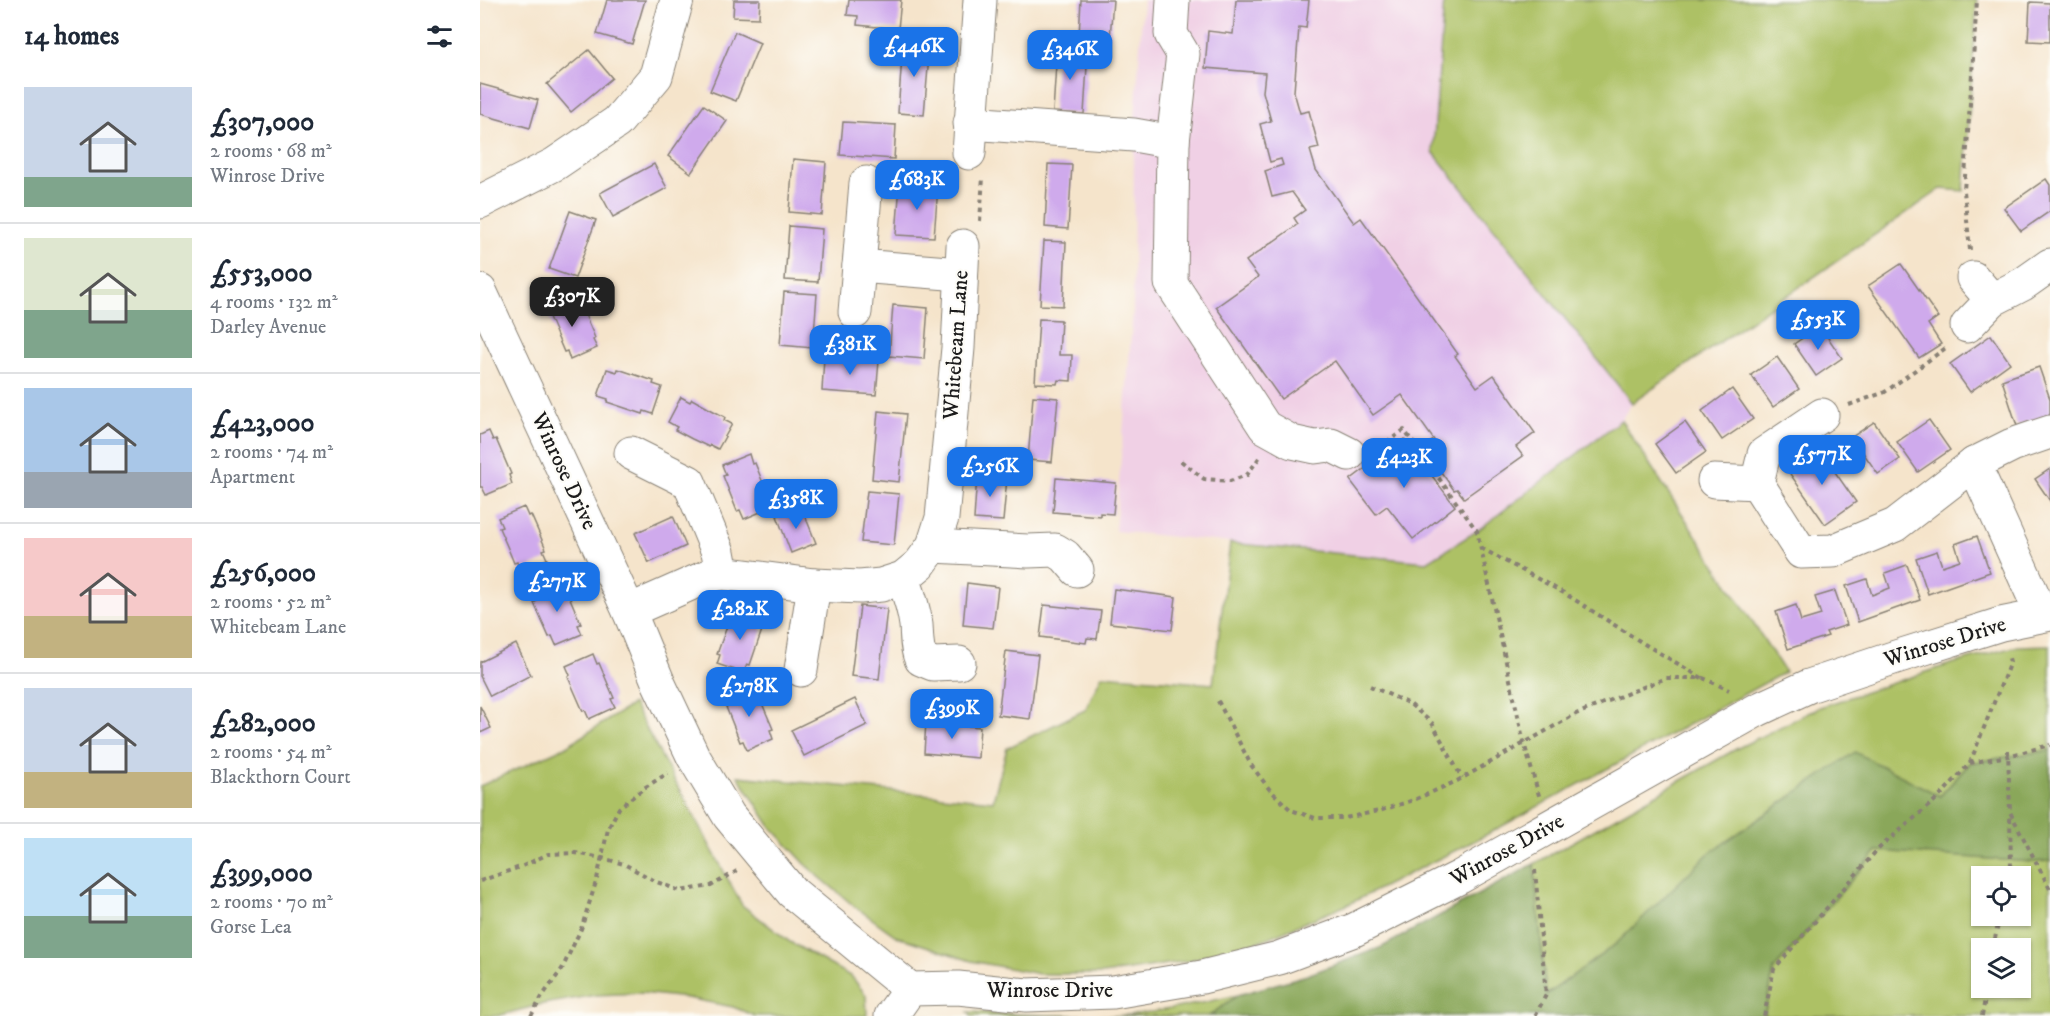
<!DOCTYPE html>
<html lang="en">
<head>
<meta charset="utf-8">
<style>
	body { margin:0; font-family:"IM FELL DW Pica",serif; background:#f6f6f7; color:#1f2937; height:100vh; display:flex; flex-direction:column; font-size:22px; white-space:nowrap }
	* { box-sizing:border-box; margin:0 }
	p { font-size:20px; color:#747a83 }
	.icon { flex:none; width:33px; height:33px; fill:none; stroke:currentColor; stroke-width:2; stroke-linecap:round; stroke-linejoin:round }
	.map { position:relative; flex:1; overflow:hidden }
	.details { display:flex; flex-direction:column; background:#fff; width:480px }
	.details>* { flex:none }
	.fabs { position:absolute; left:1491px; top:866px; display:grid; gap:12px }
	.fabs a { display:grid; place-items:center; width:60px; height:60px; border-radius:0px; background:#fff; box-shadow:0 2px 4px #0004; font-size:30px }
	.price { position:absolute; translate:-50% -51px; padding:0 14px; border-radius:12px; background:#1a73e8; color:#fff; font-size:20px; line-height:39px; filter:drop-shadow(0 2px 3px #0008) }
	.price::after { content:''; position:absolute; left:50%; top:36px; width:18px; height:14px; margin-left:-9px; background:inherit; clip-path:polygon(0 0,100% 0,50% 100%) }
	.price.active { background:#222; color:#fff }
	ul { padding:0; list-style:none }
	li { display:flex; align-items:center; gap:18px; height:150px; padding:0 24px }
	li+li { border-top:2px solid #e0e1e3 }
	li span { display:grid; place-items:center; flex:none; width:168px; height:120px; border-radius:0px; color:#555 }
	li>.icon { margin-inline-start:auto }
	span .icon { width:72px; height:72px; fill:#fffc; stroke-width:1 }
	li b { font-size:26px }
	h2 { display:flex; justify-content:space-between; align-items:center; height:72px; padding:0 24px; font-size:26px }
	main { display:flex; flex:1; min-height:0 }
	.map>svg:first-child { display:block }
	.built { fill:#f0d0e5 }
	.green { fill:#adc165; stroke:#646e40; stroke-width:1.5; fill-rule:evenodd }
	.forest { fill:#8aa75a; stroke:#53623b; stroke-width:1.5 }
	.building { fill:#cfaaec }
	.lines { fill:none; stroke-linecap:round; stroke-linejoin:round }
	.minor-casing { stroke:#888074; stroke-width:35 }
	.path { stroke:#888074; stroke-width:4; stroke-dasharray:4.5 4.5; stroke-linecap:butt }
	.minor { stroke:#fff; stroke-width:33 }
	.labels { text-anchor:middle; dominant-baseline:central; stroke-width:4.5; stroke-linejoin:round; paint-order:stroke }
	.street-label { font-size:22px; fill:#1c1c1c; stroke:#fdfcf7 }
</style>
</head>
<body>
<main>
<section class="details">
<h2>14 homes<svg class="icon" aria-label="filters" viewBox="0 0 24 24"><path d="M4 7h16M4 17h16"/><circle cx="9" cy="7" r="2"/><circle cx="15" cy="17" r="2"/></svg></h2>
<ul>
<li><span style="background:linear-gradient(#c9d6e8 75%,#7fa58c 0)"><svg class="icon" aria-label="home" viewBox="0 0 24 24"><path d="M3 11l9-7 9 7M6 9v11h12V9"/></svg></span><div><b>£307,000</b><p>2 rooms · 68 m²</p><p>Winrose Drive</p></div></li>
<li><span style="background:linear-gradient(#dfe7d0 60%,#7fa58c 0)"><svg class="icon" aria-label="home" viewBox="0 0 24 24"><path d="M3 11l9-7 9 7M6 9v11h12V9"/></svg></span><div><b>£553,000</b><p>4 rooms · 132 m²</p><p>Darley Avenue</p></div></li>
<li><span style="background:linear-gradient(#a9c7e8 70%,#9aa5b1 0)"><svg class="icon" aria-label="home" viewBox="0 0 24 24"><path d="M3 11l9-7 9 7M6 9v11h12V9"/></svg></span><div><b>£423,000</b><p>2 rooms · 74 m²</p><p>Apartment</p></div></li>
<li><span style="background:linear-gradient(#f6c9c9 65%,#c2b280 0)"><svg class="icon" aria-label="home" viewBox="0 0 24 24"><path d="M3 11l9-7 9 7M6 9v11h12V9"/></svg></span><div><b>£256,000</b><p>2 rooms · 52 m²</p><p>Whitebeam Lane</p></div></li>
<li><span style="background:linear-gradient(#c9d6e8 70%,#c2b280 0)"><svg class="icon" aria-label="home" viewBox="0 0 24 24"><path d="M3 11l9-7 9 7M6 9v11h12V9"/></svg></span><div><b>£282,000</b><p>2 rooms · 54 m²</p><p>Blackthorn Court</p></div></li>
<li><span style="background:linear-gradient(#bfe0f5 65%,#7fa58c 0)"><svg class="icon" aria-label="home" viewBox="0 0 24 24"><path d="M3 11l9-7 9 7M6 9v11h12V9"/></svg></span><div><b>£399,000</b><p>2 rooms · 70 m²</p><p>Gorse Lea</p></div></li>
</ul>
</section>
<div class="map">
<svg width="1570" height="1016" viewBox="0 0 1570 1016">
	<rect width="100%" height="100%" fill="#fdfcf7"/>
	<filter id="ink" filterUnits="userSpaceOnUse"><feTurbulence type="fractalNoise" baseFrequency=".0167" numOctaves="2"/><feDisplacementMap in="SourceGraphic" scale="12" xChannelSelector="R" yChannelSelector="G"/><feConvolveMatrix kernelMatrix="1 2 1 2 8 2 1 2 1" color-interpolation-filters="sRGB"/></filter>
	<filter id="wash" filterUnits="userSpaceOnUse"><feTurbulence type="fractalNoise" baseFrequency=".008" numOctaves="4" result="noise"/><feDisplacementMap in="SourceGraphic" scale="24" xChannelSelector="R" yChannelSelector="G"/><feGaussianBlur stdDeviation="1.35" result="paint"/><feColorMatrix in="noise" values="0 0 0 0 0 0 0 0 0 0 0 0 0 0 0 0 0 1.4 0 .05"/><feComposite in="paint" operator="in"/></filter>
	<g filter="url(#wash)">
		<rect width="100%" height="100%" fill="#f5e4cb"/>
		<path class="built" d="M663,0H964L953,152L1152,403L1141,420L997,531L947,562L635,531L653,311L654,135Z"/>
		<g class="green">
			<path d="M964,0H1497L1484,191L1461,189L1152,403L953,152Z"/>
			<path d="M1141,420L1305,672L1004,836L867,905L775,943L707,961L623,974H559L491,961L416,936L374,906L330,869L291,827L258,776L513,801L527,748L605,710L622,675L733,684L750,543L947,562L997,531Z"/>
			<path d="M1570,645V750L1490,763L1460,796L1136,944L1066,995L1054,864L1256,749L1340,707L1471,664L1538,646Z"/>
			<path d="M153,704L262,905L310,942L372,977L386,995L387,1016H275L253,1007L207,998L161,993L116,995L63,1004L17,1016H0V786L85,747Z"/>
			<path d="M1397,850L1553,862L1570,861V1016H1284L1294,969ZM1502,876H1540V915H1502ZM1502,948H1540V987H1502Z"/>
			<path d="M758,995L729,1016H491L488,1012C536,1014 583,1016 631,1016C673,1014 717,1004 758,995Z"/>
		</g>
		<path class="forest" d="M1570,750V861L1553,862L1397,851L1294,969L1284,1016H729L758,995L827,975L902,947L1054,864L1066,995L1136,944L1228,854L1375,752L1460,796L1490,763Z"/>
		<g id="blocks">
			<g class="building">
				<path d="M127,0H165L152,44L117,34Z"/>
				<path d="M254,0H280L279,18L253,17Z"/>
				<path d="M369,0H421L418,29L377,25L378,16L367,15Z"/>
				<path d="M601,0H633L630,38L599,36Z"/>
				<path d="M756,0H829L826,28L819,27L814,92L820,113L829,111L839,148L830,150L836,170L874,223L881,218L978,354L975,356L997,387L1014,375L1055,433L1036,447L1043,456L984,498L977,489L974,490L943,447L954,440L922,395L893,415L855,361L801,399L736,307L778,277L766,261L818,224L814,218L825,210L812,192L792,197L785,171L803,165L801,159L790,162L780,124L791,121L783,92L785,73L725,68L728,31L753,34Z"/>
				<path d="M1550,2L1570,3V42L1548,41Z"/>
				<path d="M255,32L280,43L256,101L230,91Z"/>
				<path d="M423,42L450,44L444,115L418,113Z"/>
				<path d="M577,48L608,50L604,114L573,112Z"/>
				<path d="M109,50L132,78L91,112L67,84Z"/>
				<path d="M0,84L58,100L50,128L0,114Z"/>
				<path d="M224,105L247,121L211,173L188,156Z"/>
				<path d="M363,122L416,125L414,159L360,155Z"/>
				<path d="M313,159L346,162L342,215L309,212Z"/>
				<path d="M174,164L187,188L133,217L120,193Z"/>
				<path d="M568,164L592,165L588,229L565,227Z"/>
				<path d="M1566,179L1570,185V211L1541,231L1524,208Z"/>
				<path d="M420,184L458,187L454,237L416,235Z"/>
				<path d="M90,211L116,220L95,278L69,269Z"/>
				<path d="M309,226L342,229L338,282L305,280Z"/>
				<path d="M564,241L586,242L583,306L560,305Z"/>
				<path d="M1421,264L1458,317L1448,324L1461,344L1439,358L1388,286Z"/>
				<path d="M304,292L337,294L333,348L300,345Z"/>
				<path d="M94,295L98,305L100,303L115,338L113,340L117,348L90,360L87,351L84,352L69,317L72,316L68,307Z"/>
				<path d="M413,305L448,308L444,359L409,356Z"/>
				<path d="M559,319L581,320L579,355H592L591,381L578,380L577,384L555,383Z"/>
				<path d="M1340,326L1362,358L1336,376L1314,344Z"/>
				<path d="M1511,335L1530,363L1490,392L1470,364Z"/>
				<path d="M344,357L399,361L396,395L342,391Z"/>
				<path d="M1297,357L1319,389L1293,407L1271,375Z"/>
				<path d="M1559,367L1570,399V415L1537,426L1522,380Z"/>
				<path d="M127,369L137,372L138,369L174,381L173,384L182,387L173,414L164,411L163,414L127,402L128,399L118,396Z"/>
				<path d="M1252,389L1273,419L1242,440L1222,411Z"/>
				<path d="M553,396L578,398L572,462L548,460Z"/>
				<path d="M201,397L210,402L212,399L228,408L245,417L244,420L252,424L238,449L230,445L229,447L212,439L195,430L197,427L188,422Z"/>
				<path d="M398,411L426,414L419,482L392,479Z"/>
				<path d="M1449,420L1470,450L1438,472L1417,442Z"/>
				<path d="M1205,422L1226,452L1196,473L1175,444Z"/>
				<path d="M1394,422L1420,459L1398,474L1372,437Z"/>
				<path d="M9,431L13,440L16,439L31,474L29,475L32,484L6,495L2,487H0V435Z"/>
				<path d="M924,439L975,506L933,539L907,506L896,514L870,480Z"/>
				<path d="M1339,449L1376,502L1345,524L1308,471Z"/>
				<path d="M269,454L272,464L275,463L289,498L286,499L290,508L264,519L260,510L257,511L243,476L246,475L242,465Z"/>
				<path d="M1570,469V501L1555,479Z"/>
				<path d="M497,475L527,478L523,521L494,519Z"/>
				<path d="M576,478L636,483L633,514L620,513V516L573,512Z"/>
				<path d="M387,491L419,494L414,545L381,542Z"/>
				<path d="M321,506L336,543L311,553L297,516Z"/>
				<path d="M44,507L48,516L51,515L66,549L63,550L67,559L40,571L37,562L34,563L27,546L19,528L22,527L18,518Z"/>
				<path d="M193,516L206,546L169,563L155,533Z"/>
				<path d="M1497,536L1510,572L1448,594L1436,558L1457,551L1462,566L1480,560L1475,544Z"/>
				<path d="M1427,565L1440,600L1378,622L1366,586L1387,579L1392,595L1410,588L1405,573Z"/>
				<path d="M79,581L83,590L86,589L101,624L98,625L102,634L76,645L72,636L69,637L54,603L57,601L53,592Z"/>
				<path d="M487,583L518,587L513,628L483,625Z"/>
				<path d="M634,589L696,597L692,630L630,623Z"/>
				<path d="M1355,591L1367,625L1346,632L1348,636L1308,649L1296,612L1316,605L1321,621L1341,615L1335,597Z"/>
				<path d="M564,605L621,611L617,639L607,638L606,643L560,637Z"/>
				<path d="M380,606L407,609L399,679L371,676Z"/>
				<path d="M256,610L284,619L280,629L282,630L270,665L267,664L264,673L237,664L240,655L237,654L250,618L253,619Z"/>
				<path d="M36,644L51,675L10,696L0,676V662Z"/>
				<path d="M526,651L558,655L550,719L518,715Z"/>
				<path d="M113,654L117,664L119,663L134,698L131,699L135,707L109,719L105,710L103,711L88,677L90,675L86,666Z"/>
				<path d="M272,686L276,695L278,694L293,729L290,730L293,739L267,750L263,741L260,742L246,707L249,706L245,697Z"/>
				<path d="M375,699L387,725L324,756L311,730Z"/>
				<path d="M0,706L11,728L0,733Z"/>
				<path d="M446,722L500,727L498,758L444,753Z"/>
			</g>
		</g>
	</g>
	<g filter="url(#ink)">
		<use href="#blocks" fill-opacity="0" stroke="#888074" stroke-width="1.5"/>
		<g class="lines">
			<g class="minor-casing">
				<g id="minor">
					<path d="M490,123L654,135L693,142L691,283L785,427L812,442L835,447L851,445L869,454"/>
					<path d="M693,142L703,54L691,34L693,0"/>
					<path d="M489,153L500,0"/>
					<path d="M386,183L379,266L481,274"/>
					<path d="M0,202L75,164L137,122L176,76L197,0"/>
					<path d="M1493,278L1512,300"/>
					<path d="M0,291L149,611L179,684L213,756L249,816L312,892L430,989L478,988L547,995L633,992L722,977L799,958L874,930L980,877L1277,710L1329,686L1416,657L1521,624L1570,614"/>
					<path d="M375,312L379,266"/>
					<path d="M1487,326L1512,300L1543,284L1570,265"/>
					<path d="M1342,415L1284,454L1277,483L1321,552L1353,551L1415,525L1494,464L1562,615"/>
					<path d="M151,453L209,482L238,552L242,573"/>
					<path d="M1494,464L1532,445L1570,432"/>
					<path d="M1234,481L1277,483"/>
					<path d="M453,546L548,551L575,550L585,556L597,570"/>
					<path d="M423,578C429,594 434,608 436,625C437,638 436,647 441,659L453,664L479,663"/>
					<path d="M149,611L226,577L242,573L334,585L380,587L401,585L423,578L440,564L453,546L462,518L478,348L483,246"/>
					<path d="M321,670L334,585"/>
					<path d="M411,1016L430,989"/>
				</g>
			</g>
			<g class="path">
				<path d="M500,221L503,177"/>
				<path d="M1490,250L1484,191L1497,0"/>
				<path d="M1369,405L1405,392L1467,347"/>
				<path d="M899,448L924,430L997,531L1044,743L1060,799"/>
				<path d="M701,461L724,479L750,481L767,475L779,458"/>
				<path d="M1001,548L1084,593L1166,645L1222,678"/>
				<path d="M890,686L930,704L952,723L982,778"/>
				<path d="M738,701L771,765L790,790L811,810L835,818H865L899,811L934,800L977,781L1096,714L1186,678H1223L1249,690"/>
				<path d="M1528,750L1530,812L1570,889"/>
				<path d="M1490,763L1530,662L1528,654"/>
				<path d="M1055,870L1066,995L1055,1016"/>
				<path d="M1530,876L1531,869L1530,814"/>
				<path d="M0,881L43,866L68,854L95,853L122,858L144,864L177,882L200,891L231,886L257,871"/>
				<path d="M1513,948L1520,915"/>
				<path d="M51,1016L63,995L82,969L101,929L117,879L128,829L139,808L164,788L188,773"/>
				<path d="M1284,1016L1294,969L1397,850L1460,796L1490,763L1528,756L1570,745"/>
				<path d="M1502,1016L1507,987"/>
			</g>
			<use href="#minor" class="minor"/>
		</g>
	</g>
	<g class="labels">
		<g class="street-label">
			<text transform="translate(476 345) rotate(-86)">Whitebeam Lane</text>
			<text transform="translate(84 471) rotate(65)">Winrose Drive</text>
			<text transform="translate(1465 642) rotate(-17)">Winrose Drive</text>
			<text transform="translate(1027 850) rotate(-29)">Winrose Drive</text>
			<text x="570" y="990">Winrose Drive</text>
		</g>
	</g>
</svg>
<div class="fabs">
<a><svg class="icon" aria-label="locate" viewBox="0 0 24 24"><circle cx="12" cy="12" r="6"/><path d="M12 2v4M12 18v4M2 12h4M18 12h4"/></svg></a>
<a><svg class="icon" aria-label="layers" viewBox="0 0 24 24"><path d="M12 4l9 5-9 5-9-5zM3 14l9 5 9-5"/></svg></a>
</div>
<b class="price" style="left:434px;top:78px">£446K</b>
<b class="price" style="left:590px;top:81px">£346K</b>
<b class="price" style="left:437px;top:211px">£683K</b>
<b class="price active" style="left:92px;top:328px">£307K</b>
<b class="price" style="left:1338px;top:351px">£553K</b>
<b class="price" style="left:370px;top:376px">£381K</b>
<b class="price" style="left:1342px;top:486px">£577K</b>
<b class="price" style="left:924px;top:489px">£423K</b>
<b class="price" style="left:510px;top:498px">£256K</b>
<b class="price" style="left:316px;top:530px">£358K</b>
<b class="price" style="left:77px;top:613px">£277K</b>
<b class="price" style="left:260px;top:641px">£282K</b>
<b class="price" style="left:269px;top:718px">£278K</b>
<b class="price" style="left:472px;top:740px">£399K</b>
</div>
</main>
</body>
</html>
